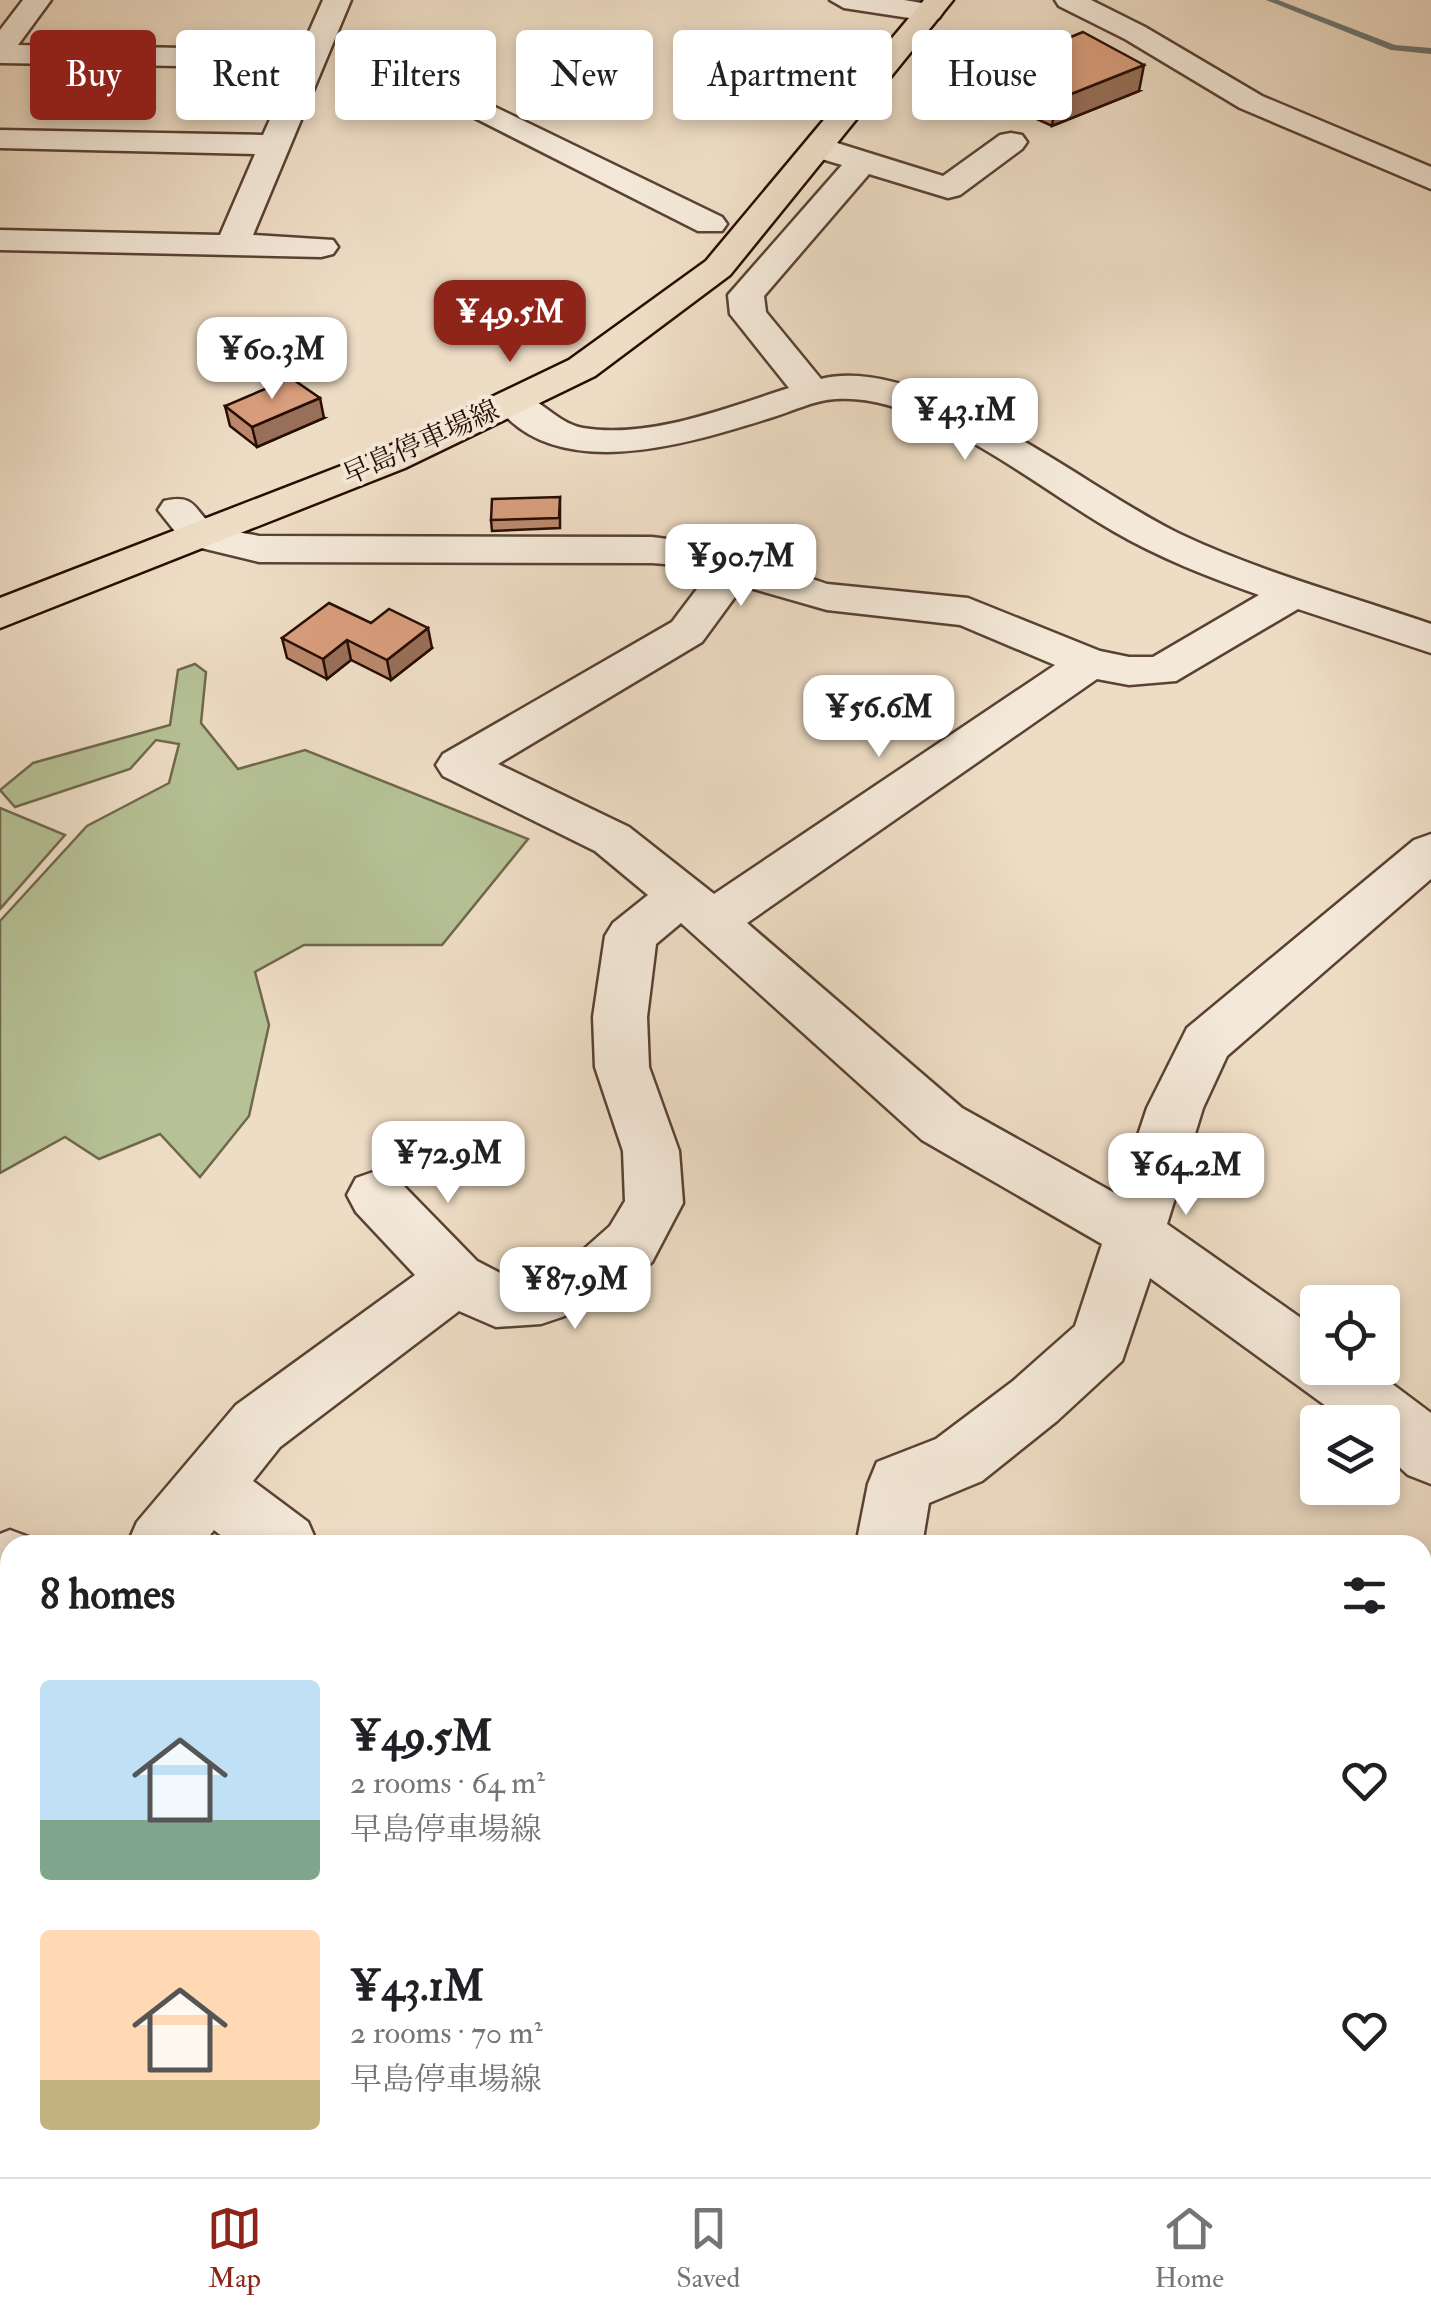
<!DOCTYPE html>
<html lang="en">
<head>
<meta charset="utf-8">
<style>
	body { margin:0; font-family:"IM FELL Double Pica","Noto Serif JP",serif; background:#f6f6f6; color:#202124; height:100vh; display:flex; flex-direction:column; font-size:38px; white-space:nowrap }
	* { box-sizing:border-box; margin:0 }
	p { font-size:32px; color:#757577 }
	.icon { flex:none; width:55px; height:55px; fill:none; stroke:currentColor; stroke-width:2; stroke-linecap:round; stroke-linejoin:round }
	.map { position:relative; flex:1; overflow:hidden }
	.side { position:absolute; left:0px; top:1535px; width:1432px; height:642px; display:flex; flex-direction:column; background:#fff; border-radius:30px 30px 0 0; box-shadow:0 5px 15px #0003 }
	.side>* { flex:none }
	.guide { position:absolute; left:30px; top:30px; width:1372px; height:90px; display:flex; gap:20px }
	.controls { position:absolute; left:1300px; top:1285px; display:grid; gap:20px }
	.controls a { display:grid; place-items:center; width:100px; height:100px; border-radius:10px; background:#fff; box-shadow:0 5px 15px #0003; font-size:50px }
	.price { position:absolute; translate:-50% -85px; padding:0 22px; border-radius:20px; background:#fff; color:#222; font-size:32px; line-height:65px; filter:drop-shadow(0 2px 5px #0008) }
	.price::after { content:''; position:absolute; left:50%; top:60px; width:30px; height:22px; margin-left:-15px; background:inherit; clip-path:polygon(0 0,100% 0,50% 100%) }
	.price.selected { background:#8f2418; color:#fff }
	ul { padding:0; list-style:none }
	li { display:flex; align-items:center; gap:30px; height:250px; padding:0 40px }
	li span { display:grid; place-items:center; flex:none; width:280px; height:200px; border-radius:10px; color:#555 }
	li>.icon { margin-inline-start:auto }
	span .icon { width:120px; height:120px; fill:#fffc; stroke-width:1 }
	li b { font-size:42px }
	h2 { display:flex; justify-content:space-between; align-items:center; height:120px; padding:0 40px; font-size:42px }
	.chip { padding:0 35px; border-radius:10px; background:#fff; box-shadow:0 5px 15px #0003; font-size:35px; line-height:90px }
	.chip.selected { background:#8f2418; color:#fff }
	.dock { display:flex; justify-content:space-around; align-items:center; height:140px; border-top:2px solid #e0e0e0; background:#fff; font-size:28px; color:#757577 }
	.dock a { display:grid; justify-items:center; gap:5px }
	.dock .selected { color:#8f2418 }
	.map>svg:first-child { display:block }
	.green { fill:#b6c296; stroke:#6f684d; stroke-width:2.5 }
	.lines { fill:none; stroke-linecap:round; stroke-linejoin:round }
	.stream { fill:#6e7573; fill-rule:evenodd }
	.minor-casing { stroke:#5a4134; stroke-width:5 }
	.major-casing { stroke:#280d04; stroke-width:5 }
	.minor { fill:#f4e9d9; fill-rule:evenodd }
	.major { fill:#eeddc5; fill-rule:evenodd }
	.wall { fill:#bb886c; stroke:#280d04; stroke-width:2.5 }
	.shaded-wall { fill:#986f58; stroke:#280d04; stroke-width:2.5 }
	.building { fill:#d99e7d; stroke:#280d04; stroke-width:2.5 }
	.labels { text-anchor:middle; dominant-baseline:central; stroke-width:8; stroke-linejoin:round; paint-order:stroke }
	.far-street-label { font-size:28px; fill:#280d04; stroke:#f4e9d9 }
</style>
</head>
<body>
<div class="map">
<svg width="1431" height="2177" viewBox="0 0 1431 2177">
	<rect width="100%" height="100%" fill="#eeddc5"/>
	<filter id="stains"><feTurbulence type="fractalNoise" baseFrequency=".002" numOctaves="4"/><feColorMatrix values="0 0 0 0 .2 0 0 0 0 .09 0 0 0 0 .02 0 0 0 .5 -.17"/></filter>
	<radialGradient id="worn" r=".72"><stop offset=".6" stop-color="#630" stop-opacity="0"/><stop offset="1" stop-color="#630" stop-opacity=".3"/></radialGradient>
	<g class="green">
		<path d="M195,664L206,672L201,723L238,769L305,750L528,839L442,945H304L255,972L269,1025L249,1116L200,1177L160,1134L99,1159L65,1137L0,1173V921L87,826L169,783L179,744L156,740L130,769L15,807L0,790L33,763L170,725L178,670Z"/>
		<path d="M0,808L65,835L0,909Z"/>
	</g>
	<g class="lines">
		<path class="stream" d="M1266,0H1278L1395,45L1431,48V54L1391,50Z"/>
		<g class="minor-casing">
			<g id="minor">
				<path d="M23,0H51L18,45L301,50L323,0H351L253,235L333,240L338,247L333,254L321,257L0,250V230L220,235L255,154L0,148V130L263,135L293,68L0,63V30Z"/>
				<path d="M830,0H904L939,6L943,12L939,18L929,21L844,8Z"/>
				<path d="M1055,0H1091L1145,27L1262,96L1431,167V189L1240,108L1125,39L1059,6Z"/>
				<path d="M466,93L722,217L727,224L722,231H698L455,108L451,102L455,96Z"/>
				<path d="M1011,133L1022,135L1027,142L1022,149L960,195L948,198L869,174L764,296L766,312L821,379C924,353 1088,490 1180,534C1260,572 1347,595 1431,624V653L1298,609L1176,681L1129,685L1097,679L747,923L962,1108L1118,1195L1147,1108L1187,1028L1414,840L1431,834V879L1227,1056L1203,1108L1167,1224L1318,1330V1368H1371L1431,1413V1484L1408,1475L1382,1451V1422H1348L1150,1278L1122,1361L1057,1421L982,1481L929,1503L922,1545H856L868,1484L877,1462L936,1439L1013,1381L1075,1326L1102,1244L922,1140L681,923L656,944L647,1017L649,1067L679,1151L683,1203L674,1220L652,1262L617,1293L562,1317L541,1324L496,1327L459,1311L280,1447L253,1481L308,1522L318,1545H233L214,1530L202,1545H127L137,1522L236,1405L415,1275L356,1212L347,1195L356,1178L376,1171L396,1178L477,1261L502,1274L538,1272L575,1257L610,1226L625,1201L623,1151L595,1067L593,1017L605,936L613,923L648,895L595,851L443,776L436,765L443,754L672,622L709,573L691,566L652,563L259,562L185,544L158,510L164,501C201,492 193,517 218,527C231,532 246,533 259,536L652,537L713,545L827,584L968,598L1100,651L1129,657H1153L1259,595C1209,577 1159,558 1113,531C1039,489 924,392 836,399C814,400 791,412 770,418C690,443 553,487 494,402L500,394C534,385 550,422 583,428C650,439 726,408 789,388L730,314L728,295L842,165L815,157L810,150L815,143H837L943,176L1000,135ZM743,586L827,610L960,625L1055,665L714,894L629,827L498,764L702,642Z"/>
				<path d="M10,1530L34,1539L36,1545H10V1597L0,1601V1534Z"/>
				<path d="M10,1874V1954L0,1958V1878Z"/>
				<path d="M697,2168H787L791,2177H701Z"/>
				<path d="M856,2168H938L940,2177H858Z"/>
			</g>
		</g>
		<g class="major-casing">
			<path id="major" d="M924,0H953L730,275L595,376L405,468L0,628V598L377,452L569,360L706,261Z"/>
		</g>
		<use href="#minor" class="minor"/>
		<use href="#major" class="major"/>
	</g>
	<g class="wall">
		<path d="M990,70L1139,91L1052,126L986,96Z"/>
		<path d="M225,406L324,418L257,447L230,426Z"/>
		<path d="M560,497V528L492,531L491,520Z"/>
		<path d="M371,623L432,648L391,680L351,660L327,679L287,658L282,638Z"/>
	</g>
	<g class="shaded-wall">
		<path d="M1144,65L1139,91L1052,126L1056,100Z"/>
		<path d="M320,398L324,418L257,447L252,427Z"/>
		<path d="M428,628L432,648L391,680L387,660Z"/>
		<path d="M347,640L351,660L327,679L323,659Z"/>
	</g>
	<g class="building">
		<path d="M1083,32L1144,65L1056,100L990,70Z"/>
		<path d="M291,378L320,398L252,427L225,406Z"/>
		<path d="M560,497L559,518L491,520L492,499Z"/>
		<path d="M329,603L371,623L389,609L428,628L387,660L347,640L323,659L282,638Z"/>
	</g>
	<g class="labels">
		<g class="far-street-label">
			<text transform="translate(421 443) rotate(-24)">早島停車場線</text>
		</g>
	</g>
	<rect width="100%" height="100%" filter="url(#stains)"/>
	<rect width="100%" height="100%" fill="url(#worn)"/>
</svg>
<div class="controls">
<a><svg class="icon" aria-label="locate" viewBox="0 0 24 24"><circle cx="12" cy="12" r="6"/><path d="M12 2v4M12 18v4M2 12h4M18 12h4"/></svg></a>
<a><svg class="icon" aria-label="layers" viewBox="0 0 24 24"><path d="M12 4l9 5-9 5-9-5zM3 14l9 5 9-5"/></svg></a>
</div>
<b class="price selected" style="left:510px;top:365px">¥49.5M</b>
<b class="price" style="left:272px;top:402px">¥60.3M</b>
<b class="price" style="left:965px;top:463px">¥43.1M</b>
<b class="price" style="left:741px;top:609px">¥90.7M</b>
<b class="price" style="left:879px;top:760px">¥56.6M</b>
<b class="price" style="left:448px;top:1206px">¥72.9M</b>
<b class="price" style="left:1186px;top:1218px">¥64.2M</b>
<b class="price" style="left:575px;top:1332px">¥87.9M</b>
<div class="guide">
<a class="chip selected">Buy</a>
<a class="chip">Rent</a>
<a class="chip">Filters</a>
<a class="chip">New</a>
<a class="chip">Apartment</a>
<a class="chip">House</a>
</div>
<section class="side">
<h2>8 homes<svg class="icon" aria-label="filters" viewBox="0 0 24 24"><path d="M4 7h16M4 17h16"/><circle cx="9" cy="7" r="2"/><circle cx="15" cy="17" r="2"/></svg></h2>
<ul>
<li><span style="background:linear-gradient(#bfe0f5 70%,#7fa58c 0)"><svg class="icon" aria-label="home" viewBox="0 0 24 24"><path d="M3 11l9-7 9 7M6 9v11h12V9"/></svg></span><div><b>¥49.5M</b><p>2 rooms · 64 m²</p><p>早島停車場線</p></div><svg class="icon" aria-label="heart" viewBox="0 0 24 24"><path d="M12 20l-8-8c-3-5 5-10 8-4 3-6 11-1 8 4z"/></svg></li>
<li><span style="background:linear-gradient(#ffd9b3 75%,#c2b280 0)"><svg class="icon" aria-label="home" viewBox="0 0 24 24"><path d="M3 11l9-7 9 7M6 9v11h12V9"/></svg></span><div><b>¥43.1M</b><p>2 rooms · 70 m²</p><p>早島停車場線</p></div><svg class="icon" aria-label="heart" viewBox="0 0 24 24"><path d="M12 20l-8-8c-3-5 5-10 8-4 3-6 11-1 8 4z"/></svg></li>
</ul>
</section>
</div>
<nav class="dock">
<a class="selected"><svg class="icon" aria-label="map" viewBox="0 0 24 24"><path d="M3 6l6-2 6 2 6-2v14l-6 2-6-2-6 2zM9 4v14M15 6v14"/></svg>Map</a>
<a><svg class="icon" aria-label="saved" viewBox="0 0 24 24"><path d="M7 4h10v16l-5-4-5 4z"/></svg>Saved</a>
<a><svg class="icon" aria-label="home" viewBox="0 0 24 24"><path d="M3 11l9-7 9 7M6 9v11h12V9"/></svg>Home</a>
</nav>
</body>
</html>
